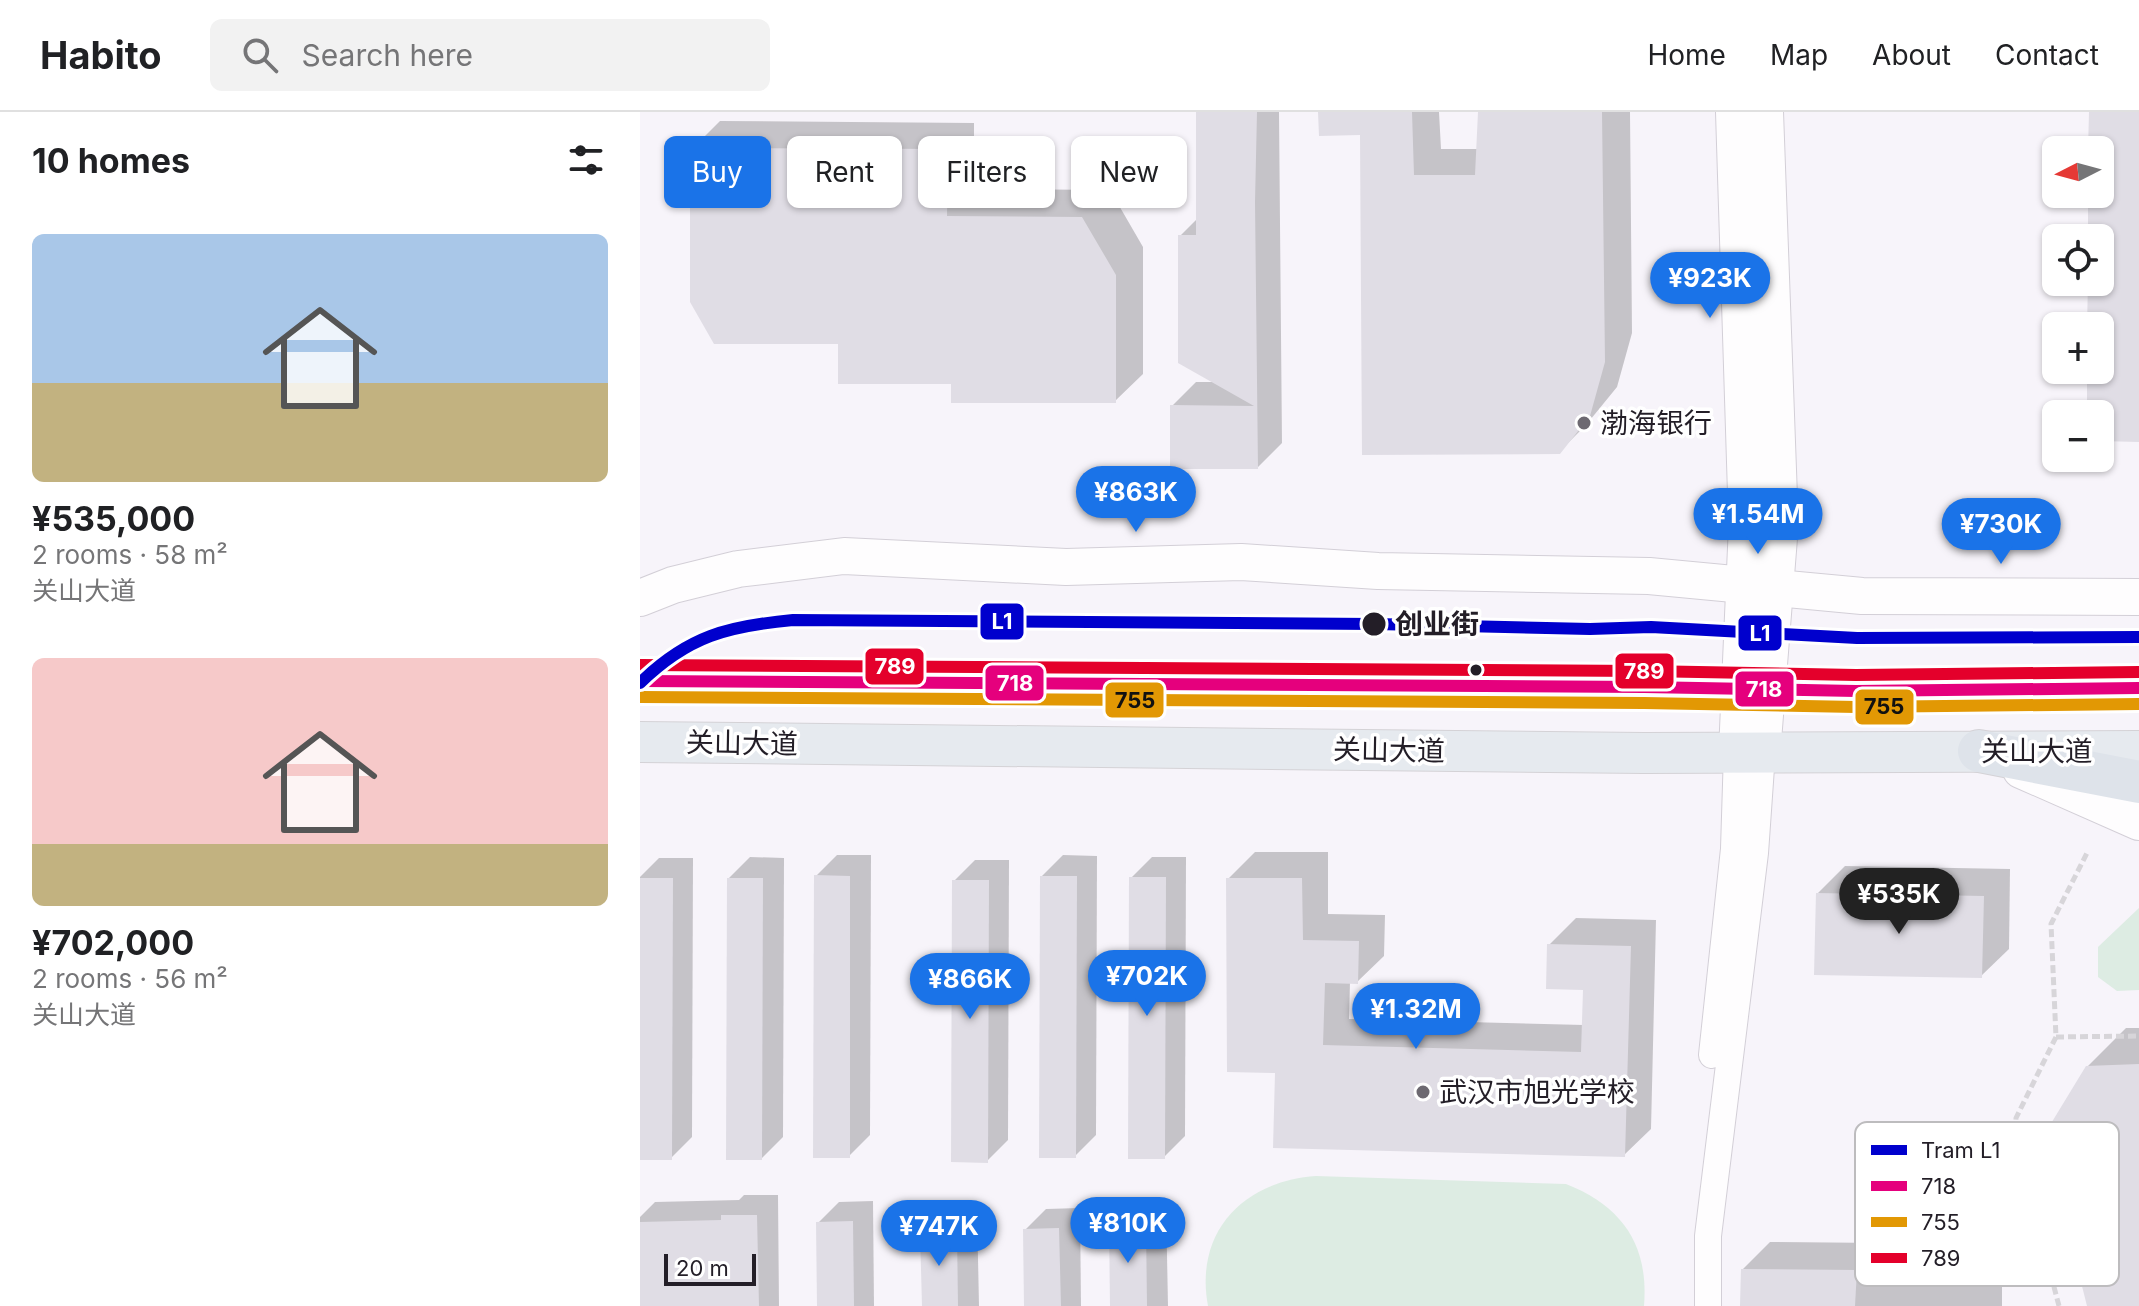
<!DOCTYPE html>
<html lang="en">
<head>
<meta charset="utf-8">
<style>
	body { margin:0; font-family:Inter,"Noto Sans SC",sans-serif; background:#f2f2f2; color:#202124; height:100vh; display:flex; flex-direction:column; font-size:30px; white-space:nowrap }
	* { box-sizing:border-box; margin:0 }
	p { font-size:26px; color:#757577 }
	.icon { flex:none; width:44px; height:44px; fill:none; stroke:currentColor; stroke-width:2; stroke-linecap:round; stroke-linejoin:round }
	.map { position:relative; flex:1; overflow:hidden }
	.panel { display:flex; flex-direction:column; background:#fff; width:640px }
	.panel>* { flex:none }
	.top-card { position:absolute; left:24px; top:24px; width:760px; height:72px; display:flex; gap:16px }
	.needle { width:52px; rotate:264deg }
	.fabs { position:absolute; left:1402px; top:24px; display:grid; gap:16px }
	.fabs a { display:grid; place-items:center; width:72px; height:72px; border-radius:12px; background:#fff; box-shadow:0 2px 6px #0004; font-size:40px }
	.scale { position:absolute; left:24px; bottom:20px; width:92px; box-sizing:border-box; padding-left:8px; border:4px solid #231e27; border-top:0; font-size:22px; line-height:28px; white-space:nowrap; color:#231e27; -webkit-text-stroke:6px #fff; paint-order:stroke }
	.price { position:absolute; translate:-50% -68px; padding:0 18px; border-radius:28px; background:#1a73e8; color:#fff; font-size:26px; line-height:52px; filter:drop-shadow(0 2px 4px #0008) }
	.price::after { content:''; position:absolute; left:50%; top:48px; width:24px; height:18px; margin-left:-12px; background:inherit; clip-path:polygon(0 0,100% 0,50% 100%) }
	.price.current { background:#222; color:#fff }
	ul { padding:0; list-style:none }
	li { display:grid; align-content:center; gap:16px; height:424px; padding:0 32px }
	li span { display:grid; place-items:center; height:248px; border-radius:12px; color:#555 }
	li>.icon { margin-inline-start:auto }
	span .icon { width:144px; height:144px; fill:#fffc; stroke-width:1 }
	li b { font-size:34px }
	h2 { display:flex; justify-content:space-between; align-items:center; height:96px; padding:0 32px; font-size:34px }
	.chip { padding:0 28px; border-radius:12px; background:#fff; box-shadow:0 2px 6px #0004; font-size:28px; line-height:72px }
	.chip.current { background:#1a73e8; color:#fff }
	header { display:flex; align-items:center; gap:48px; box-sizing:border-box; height:112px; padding:0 40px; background:#fff; border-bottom:2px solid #e0e0e0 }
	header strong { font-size:38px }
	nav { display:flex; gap:44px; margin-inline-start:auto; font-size:28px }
	.search { width:560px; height:72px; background:#f2f2f2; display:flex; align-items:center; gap:20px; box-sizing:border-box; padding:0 28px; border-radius:12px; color:#757577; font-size:30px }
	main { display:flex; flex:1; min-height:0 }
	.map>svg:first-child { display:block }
	.green { fill:#ddece3 }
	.shadow { fill:#0003 }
	.building { fill:#e0dde5 }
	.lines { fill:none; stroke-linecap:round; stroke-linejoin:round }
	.minor-casing { stroke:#d3cfd7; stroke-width:28 }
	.secondary-casing { stroke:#d3cfd7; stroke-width:38 }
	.primary-casing { stroke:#d4d2d6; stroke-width:42 }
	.trunk-casing { stroke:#d4d2d6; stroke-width:44 }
	.path { stroke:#d7d5d9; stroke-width:5; stroke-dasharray:8 4; stroke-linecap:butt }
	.minor { stroke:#fefdfe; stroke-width:26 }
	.secondary { stroke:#fefdfe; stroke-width:36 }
	.primary { stroke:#e6eaef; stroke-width:40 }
	.trunk { stroke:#dee3ea; stroke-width:42 }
	.bus-1-casing { stroke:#fff; stroke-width:18 }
	.bus-2-casing { stroke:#fff; stroke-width:18 }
	.bus-3-casing { stroke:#fff; stroke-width:18 }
	.bus-1 { stroke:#e5007d; stroke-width:12 }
	.bus-2 { stroke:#e29804; stroke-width:12 }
	.bus-3 { stroke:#e4002b; stroke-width:12 }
	.tram-1-casing { stroke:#fff; stroke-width:18 }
	.tram-1 { stroke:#0000cd; stroke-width:12 }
	.poi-dot { fill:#6d6971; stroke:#fff; stroke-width:3 }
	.stop-dot { fill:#231e27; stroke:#fff; stroke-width:3 }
	.labels { text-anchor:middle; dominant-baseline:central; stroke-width:7; stroke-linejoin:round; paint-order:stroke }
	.poi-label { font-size:28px; fill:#231e27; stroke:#fff; text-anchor:start }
	.stop-label { font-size:28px; font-weight:bold; fill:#231e27; stroke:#fff; text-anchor:start }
	.street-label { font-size:28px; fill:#231e27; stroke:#fff }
	.key { fill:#fff; stroke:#bdbcbe; stroke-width:2 }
	.key-label { font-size:22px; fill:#231e27 }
	.line-badge { stroke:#fff; stroke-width:3 }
	.badge-label { font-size:22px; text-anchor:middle; font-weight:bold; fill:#fff }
	.pale-badge-label { font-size:22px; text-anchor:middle; font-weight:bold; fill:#111 }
</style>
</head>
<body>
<header>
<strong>Habito</strong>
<div class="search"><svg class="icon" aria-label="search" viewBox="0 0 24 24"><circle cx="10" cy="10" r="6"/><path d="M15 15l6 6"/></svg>Search here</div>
<nav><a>Home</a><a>Map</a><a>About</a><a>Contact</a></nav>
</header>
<main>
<section class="panel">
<h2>10 homes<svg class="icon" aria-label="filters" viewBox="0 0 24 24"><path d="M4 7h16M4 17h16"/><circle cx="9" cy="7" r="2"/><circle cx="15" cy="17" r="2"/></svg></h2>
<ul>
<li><span style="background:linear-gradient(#a9c7e8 60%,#c2b280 0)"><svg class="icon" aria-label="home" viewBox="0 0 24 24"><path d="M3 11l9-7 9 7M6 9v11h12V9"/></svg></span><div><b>¥535,000</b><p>2 rooms · 58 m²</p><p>关山大道</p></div></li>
<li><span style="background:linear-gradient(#f6c9c9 75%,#c2b280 0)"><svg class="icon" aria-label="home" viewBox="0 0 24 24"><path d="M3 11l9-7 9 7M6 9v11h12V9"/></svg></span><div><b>¥702,000</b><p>2 rooms · 56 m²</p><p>关山大道</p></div></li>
</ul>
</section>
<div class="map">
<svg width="1499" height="1194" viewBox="0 0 1499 1194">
	<rect width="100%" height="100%" fill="#f7f4fa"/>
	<g class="green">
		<path d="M1499,796V878L1477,879L1458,865V835Z"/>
		<path d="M676,1064L926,1072C982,1094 1009,1133 1004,1194H568C554,1119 604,1069 676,1064Z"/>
	</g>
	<g class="shadow">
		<path d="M558,0H639L642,331L618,355L532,294L556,270H576L540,124L558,106Z"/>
		<path d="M680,0H799L801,37H838L840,0H990L992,221L977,275L946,313L919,340L722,21Z"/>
		<path d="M80,9L334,11V77L470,78L503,135V262L475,289L313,270L200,230L52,37Z"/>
		<path d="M615,740H688V802L745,803L744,844L717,870H710L709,907L944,913L945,876L909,833L936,806L1016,808L1011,1017L984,1043L637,959L588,767Z"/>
		<path d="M197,743H231L230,1023L209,1044L176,764Z"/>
		<path d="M423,743L457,744L456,1023L435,1044L402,764Z"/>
		<path d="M110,745L144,746L143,1025L122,1046L89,766Z"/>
		<path d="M512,745H546L545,1024L524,1045L491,766Z"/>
		<path d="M19,746H53L52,1025L31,1046H0V765Z"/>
		<path d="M335,748H369L368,1028L347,1049L314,769Z"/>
		<path d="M1205,754L1370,757L1369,837L1341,864L1178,781Z"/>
		<path d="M1486,916H1499V1194H1450L1447,955Z"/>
		<path d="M104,1083H138L139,1194H0V1105L15,1090L99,1088Z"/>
		<path d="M233,1089L234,1194H179L178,1111L199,1090Z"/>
		<path d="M526,1091L528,1194H472L471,1112L492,1092Z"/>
		<path d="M440,1096L441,1194H386L385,1118L406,1097Z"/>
		<path d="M337,1098L339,1194H284L282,1120L303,1099Z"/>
		<path d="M1130,1130L1243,1131L1242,1145H1304V1168H1362V1194H1102L1103,1157Z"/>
	</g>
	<g class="building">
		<path d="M556,0H617L615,90L618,357H530V293L614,294L538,251V123H556Z"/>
		<path d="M678,0H772L774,63H835L838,0H962L965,250L950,304L920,342L722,343L720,23L679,24Z"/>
		<path d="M1449,0H1499V330L1460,329V302H1447V258H1460V214H1447L1448,170H1460V126H1448V82H1460V38H1448Z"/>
		<path d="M50,36L308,37L307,104L442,105L476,163V291H311V272H198V232H74L50,190Z"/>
		<path d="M174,763L210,764V1046H173Z"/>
		<path d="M400,764H437L436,1046H399Z"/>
		<path d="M489,765H526L525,1047H488Z"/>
		<path d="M0,766H33L32,1048H0Z"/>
		<path d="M87,766H123L122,1048H86Z"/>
		<path d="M586,766H662L663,828L719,829L718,872L685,871L683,933L941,940L943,878L906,877L907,832L991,834L985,1045L633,1036L635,961L587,960Z"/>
		<path d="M312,768H349L348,1051L311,1050Z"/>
		<path d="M1176,781L1344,784L1342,866L1174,863Z"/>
		<path d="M1499,952V1194H1447L1404,1023L1446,954Z"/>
		<path d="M81,1103H117L119,1194H0V1110L81,1108Z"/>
		<path d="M213,1109L214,1194H177L176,1110Z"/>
		<path d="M506,1111L507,1194H470L469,1112Z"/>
		<path d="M419,1116L421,1194H384L383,1117Z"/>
		<path d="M317,1118L318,1194H282L280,1119Z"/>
		<path d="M1101,1157L1217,1158L1215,1194H1100Z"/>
	</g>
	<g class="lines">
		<g class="minor-casing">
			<g id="minor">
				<path d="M1072,943L1094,737L1097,640"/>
				<path d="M1068,1194V1124L1115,741L1122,641"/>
			</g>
		</g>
		<g class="secondary-casing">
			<g id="secondary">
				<path d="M1094,0L1107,413L1097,640"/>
				<path d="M0,486L33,473L98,457L204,444L426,455L601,450L738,459L1009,464L1222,484L1499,485"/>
				<path d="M1122,641L1140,413L1125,0"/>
				<path d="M1381,658L1499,710"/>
			</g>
		</g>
		<g class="primary-casing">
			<g id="primary">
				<path d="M0,569L1004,575L1216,579L1499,576"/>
				<path d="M0,630L1004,641L1499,639"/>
			</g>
		</g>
		<g class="trunk-casing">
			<path id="trunk" d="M1339,639L1499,670"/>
		</g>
		<g class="path">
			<path d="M1416,925L1499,924"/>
			<path d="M1419,1194L1375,1026L1376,1006L1416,925L1411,812L1447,741"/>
		</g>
		<use href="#minor" class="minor"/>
		<use href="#secondary" class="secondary"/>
		<use href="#primary" class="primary"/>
		<use href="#trunk" class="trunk"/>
		<g class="bus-1-casing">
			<path id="bus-1" d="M0,569L1004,575L1216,579L1499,576"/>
		</g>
		<g class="bus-2-casing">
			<path id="bus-2" d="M0,585L1004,591L1216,595L1499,592"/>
		</g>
		<g class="bus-3-casing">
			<path id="bus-3" d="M0,553L1004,559L1216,563L1499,560"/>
		</g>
		<use href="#bus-1" class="bus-1"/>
		<use href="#bus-2" class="bus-2"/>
		<use href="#bus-3" class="bus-3"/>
		<g class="tram-1-casing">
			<path id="tram-1" d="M0,571C48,524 88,514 153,508L736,512L950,517L1011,515L1217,526L1499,525"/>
		</g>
		<use href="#tram-1" class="tram-1"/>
	</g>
	<g class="poi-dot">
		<circle cx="944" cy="311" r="8"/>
		<circle cx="783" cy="980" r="8"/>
	</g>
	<g class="stop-dot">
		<circle cx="734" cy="512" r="13"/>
		<circle cx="836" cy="558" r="7"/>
	</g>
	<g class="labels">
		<g class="poi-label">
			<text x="960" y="311">渤海银行</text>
			<text x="799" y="980">武汉市旭光学校</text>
		</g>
		<g class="stop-label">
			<text x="755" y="512">创业街</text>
		</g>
		<g class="street-label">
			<text transform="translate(102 631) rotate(1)">关山大道</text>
			<text transform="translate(749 638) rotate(1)">关山大道</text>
			<text x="1397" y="639">关山大道</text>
		</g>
	</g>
	<rect x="1215" y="1010" width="264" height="164" rx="12" class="key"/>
	<rect x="1231" y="1033" width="36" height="10" fill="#0000cd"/>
	<rect x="1231" y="1069" width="36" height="10" fill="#e5007d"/>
	<rect x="1231" y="1105" width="36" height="10" fill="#e29804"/>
	<rect x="1231" y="1141" width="36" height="10" fill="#e4002b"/>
	<g class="key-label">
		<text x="1281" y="1046">Tram L1</text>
		<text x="1281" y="1082">718</text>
		<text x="1281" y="1118">755</text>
		<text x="1281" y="1154">789</text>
	</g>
	<g class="line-badge">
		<rect x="339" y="490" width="46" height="39" rx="8" fill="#0000cd"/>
		<rect x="1097" y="502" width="46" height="38" rx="8" fill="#0000cd"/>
		<rect x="224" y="535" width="61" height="39" rx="8" fill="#e4002b"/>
		<rect x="974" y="540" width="61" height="38" rx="8" fill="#e4002b"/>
		<rect x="344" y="552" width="61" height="38" rx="8" fill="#e5007d"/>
		<rect x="1094" y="558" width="61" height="38" rx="8" fill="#e5007d"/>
		<rect x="464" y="569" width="61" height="38" rx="8" fill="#e29804"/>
		<rect x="1214" y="576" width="61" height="38" rx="8" fill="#e29804"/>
	</g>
	<g class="badge-label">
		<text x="362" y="517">L1</text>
		<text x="1120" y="529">L1</text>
		<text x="255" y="562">789</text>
		<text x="1004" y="567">789</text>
		<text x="375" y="579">718</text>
		<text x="1124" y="585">718</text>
	</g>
	<g class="pale-badge-label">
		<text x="495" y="596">755</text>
		<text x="1244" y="602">755</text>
	</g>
</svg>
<div class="fabs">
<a><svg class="needle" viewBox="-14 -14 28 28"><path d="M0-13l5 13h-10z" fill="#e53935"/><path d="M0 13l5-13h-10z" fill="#757577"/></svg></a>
<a><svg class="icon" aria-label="locate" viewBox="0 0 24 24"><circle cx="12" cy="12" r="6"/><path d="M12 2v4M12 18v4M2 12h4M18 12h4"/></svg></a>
<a>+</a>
<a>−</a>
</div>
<div class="scale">20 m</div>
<b class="price" style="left:1070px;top:208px">¥923K</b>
<b class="price" style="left:496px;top:422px">¥863K</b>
<b class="price" style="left:1118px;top:444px">¥1.54M</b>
<b class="price" style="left:1361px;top:454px">¥730K</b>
<b class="price current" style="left:1259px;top:824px">¥535K</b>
<b class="price" style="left:507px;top:906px">¥702K</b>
<b class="price" style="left:330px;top:909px">¥866K</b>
<b class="price" style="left:776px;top:939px">¥1.32M</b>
<b class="price" style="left:488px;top:1153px">¥810K</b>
<b class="price" style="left:299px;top:1156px">¥747K</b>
<div class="top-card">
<a class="chip current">Buy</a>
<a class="chip">Rent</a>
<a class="chip">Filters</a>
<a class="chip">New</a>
</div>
</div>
</main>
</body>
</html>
